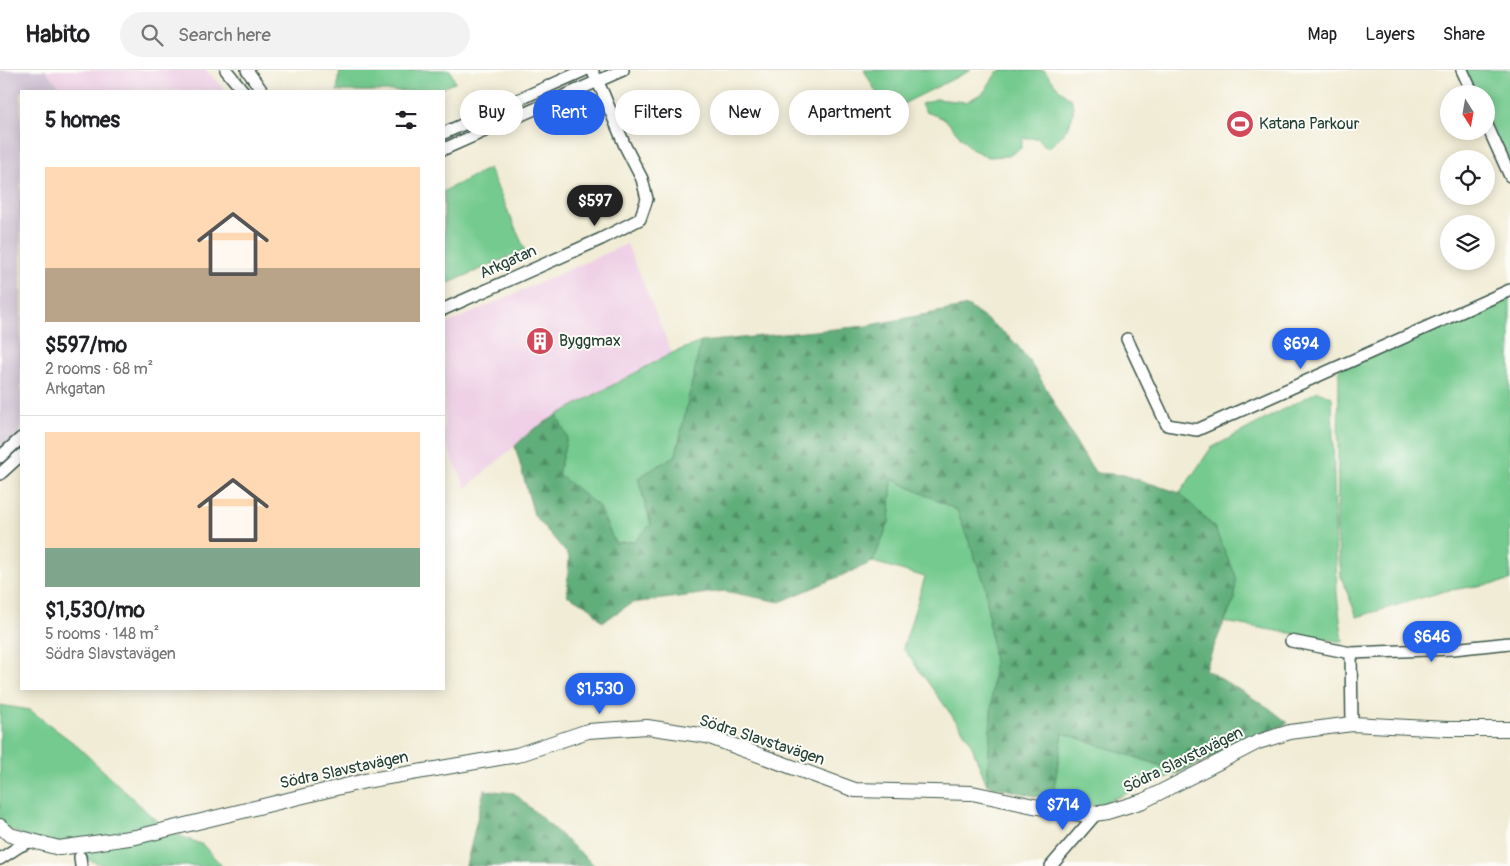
<!DOCTYPE html>
<html lang="en">
<head>
<meta charset="utf-8">
<style>
	body { margin:0; font-family:Pangolin,sans-serif; background:#f2f2f2; color:#202124; height:100vh; display:flex; flex-direction:column; font-size:19px; white-space:nowrap }
	* { box-sizing:border-box; margin:0 }
	p { font-size:16px; color:#757577 }
	.icon { flex:none; width:28px; height:28px; fill:none; stroke:currentColor; stroke-width:2; stroke-linecap:round; stroke-linejoin:round }
	.map { position:relative; flex:1; overflow:hidden }
	.side { position:absolute; left:20px; top:20px; width:425px; height:600px; display:flex; flex-direction:column; background:#fff; border-radius:0px; box-shadow:0 2px 12px #0003 }
	.side>* { flex:none }
	.hud { position:absolute; left:460px; top:20px; width:475px; height:45px; display:flex; gap:10px }
	.needle { width:32px; rotate:169deg }
	.fabs { position:absolute; left:1440px; top:15px; display:grid; gap:10px }
	.fabs a { display:grid; place-items:center; width:55px; height:55px; border-radius:50%; background:#fff; box-shadow:0 2px 12px #0003; font-size:25px }
	.price { position:absolute; translate:-50% -42px; padding:0 11px; border-radius:18px; background:#2563eb; color:#fff; font-size:16px; line-height:32px; filter:drop-shadow(0 1px 2px #0008) }
	.price::after { content:''; position:absolute; left:50%; top:30px; width:15px; height:11px; margin-left:-8px; background:inherit; clip-path:polygon(0 0,100% 0,50% 100%) }
	.price.current { background:#222; color:#fff }
	ul { padding:0; list-style:none }
	li { display:grid; align-content:center; gap:10px; height:265px; padding:0 25px }
	li+li { border-top:1px solid #e0e0e0 }
	li span { display:grid; place-items:center; height:155px; border-radius:0px; color:#555 }
	li>.icon { margin-inline-start:auto }
	span .icon { width:90px; height:90px; fill:#fffc; stroke-width:1 }
	li b { font-size:21px }
	h2 { display:flex; justify-content:space-between; align-items:center; height:60px; padding:0 25px; font-size:21px }
	.tag { padding:0 18px; border-radius:22px; background:#fff; box-shadow:0 2px 12px #0003; font-size:18px; line-height:45px }
	.tag.current { background:#2563eb; color:#fff }
	header { display:flex; align-items:center; gap:30px; box-sizing:border-box; height:70px; padding:0 25px; background:#fff; border-bottom:1px solid #e0e0e0 }
	header strong { font-size:24px }
	nav { display:flex; gap:28px; margin-inline-start:auto; font-size:18px }
	.search { width:350px; height:45px; background:#f2f2f2; display:flex; align-items:center; gap:12px; box-sizing:border-box; padding:0 18px; border-radius:28px; color:#757577; font-size:19px }
	.map>svg:first-child { display:block }
	.built { fill:#efd0e6 }
	.industrial { fill:#cdbed2 }
	.grass { fill:#75ca8f; stroke:#4a8462 }
	.forest { fill:url(#forest-firs); stroke:#407657 }
	.lines { fill:none; stroke-linecap:round; stroke-linejoin:round }
	.minor-casing { stroke:#3e574c; stroke-width:14 }
	.tertiary-casing { stroke:#3e574c; stroke-width:16 }
	.minor { stroke:#fff; stroke-width:11 }
	.tertiary { stroke:#fff; stroke-width:14 }
	.labels { text-anchor:middle; dominant-baseline:central; stroke-width:4; stroke-linejoin:round; paint-order:stroke }
	.poi-label { font-size:16px; fill:#1f3d34; stroke:#fdfcf7; text-anchor:start }
	.street-label { font-size:16px; fill:#1f3d34; stroke:#fdfcf7 }
</style>
</head>
<body>
<header>
<strong>Habito</strong>
<div class="search"><svg class="icon" aria-label="search" viewBox="0 0 24 24"><circle cx="10" cy="10" r="6"/><path d="M15 15l6 6"/></svg>Search here</div>
<nav><a>Map</a><a>Layers</a><a>Share</a></nav>
</header>
<div class="map">
<svg width="1510" height="796" viewBox="0 0 1510 796">
	<defs>
		<pattern id="forest-firs" width="22" height="20" patternUnits="userSpaceOnUse" patternTransform="scale(1.25)"><rect width="22" height="20" fill="#60ae7a"/><path d="M5 1l3.5 6h-7zM16 11l3.5 6h-7z" fill="#4f8f65"/></pattern>
	</defs>
	<rect width="100%" height="100%" fill="#fdfcf7"/>
	<filter id="ink" filterUnits="userSpaceOnUse"><feTurbulence type="fractalNoise" baseFrequency=".02" numOctaves="2"/><feDisplacementMap in="SourceGraphic" scale="10" xChannelSelector="R" yChannelSelector="G"/><feConvolveMatrix kernelMatrix="1 2 1 2 8 2 1 2 1" color-interpolation-filters="sRGB"/></filter>
	<filter id="wash" filterUnits="userSpaceOnUse"><feTurbulence type="fractalNoise" baseFrequency=".0096" numOctaves="4" result="noise"/><feDisplacementMap in="SourceGraphic" scale="20" xChannelSelector="R" yChannelSelector="G"/><feGaussianBlur stdDeviation="1.12" result="paint"/><feColorMatrix in="noise" values="0 0 0 0 0 0 0 0 0 0 0 0 0 0 0 0 0 1.4 0 .05"/><feComposite in="paint" operator="in"/></filter>
	<g filter="url(#wash)">
		<rect width="100%" height="100%" fill="#f1ecd5"/>
		<g class="built">
			<path d="M45,0H206L226,21H64Z"/>
			<path d="M627,174L672,283L531,361L515,376L466,418L444,370V255Z"/>
		</g>
		<path class="industrial" d="M0,0H45L64,21H21V370L0,389Z"/>
		<g class="grass">
			<path d="M340,0H450L455,12L437,21H337Z"/>
			<path d="M864,0H971L887,42Z"/>
			<path d="M1002,0H1044L1059,19L1072,30C1072,34 1074,39 1073,43C1072,55 1058,72 1047,78L1038,68H1023L1021,78L1009,86L988,87L971,79L945,49L926,42L921,34L936,29L966,32L984,22L997,2Z"/>
			<path d="M1462,0H1510V106L1486,53V24H1473Z"/>
			<path d="M489,98L525,180L444,215V121Z"/>
			<path d="M1510,220V511L1445,521L1357,547L1341,507L1337,460L1339,298Z"/>
			<path d="M701,272L676,385L638,408L651,455L635,471L615,473L598,436L558,404L567,367L557,345L672,283Z"/>
			<path d="M1318,321L1332,327L1337,524L1343,572L1224,552L1235,529L1214,457L1180,423L1211,378Z"/>
			<path d="M892,409L957,440L985,514L994,593L987,715L969,669L903,578L925,507L873,492L889,452Z"/>
			<path d="M0,635L30,640L75,674L166,760L203,775L222,796H105L0,756Z"/>
			<path d="M1063,663L1180,702L1096,736L1052,730Z"/>
		</g>
		<g class="forest">
			<path d="M968,236C982,247 1007,263 1017,275C1049,314 1066,363 1096,403L1124,405L1180,423L1214,457L1236,506L1235,529L1224,552L1205,599L1269,638L1288,653L1180,702L1063,663L1052,730L987,715L994,593L985,514L957,440L892,409L889,452L873,492L780,532L724,521L632,533L602,552L591,538L567,525L569,486L534,445L515,376L531,361L557,345L567,367L558,404L598,436L615,473L635,471L651,454L638,408L676,385L701,272L866,256Z"/>
			<path d="M484,720L514,723L595,796H466Z"/>
		</g>
	</g>
	<g filter="url(#ink)">
		<g class="lines">
			<g class="minor-casing">
				<g id="minor">
					<path d="M226,0L243,21"/>
					<path d="M247,0L262,21"/>
					<path d="M1462,0L1473,24"/>
					<path d="M1486,53L1510,106"/>
					<path d="M444,63L585,0"/>
					<path d="M444,79L623,0"/>
					<path d="M444,239L601,169L640,149L647,129L642,109L625,76L603,23L592,0"/>
					<path d="M1127,269L1167,355L1197,360L1510,220"/>
					<path d="M0,387L21,368"/>
					<path d="M0,404L21,385"/>
					<path d="M1291,571L1351,583L1453,579L1510,573"/>
					<path d="M1351,583L1352,654"/>
					<path d="M80,787L81,796"/>
					<path d="M0,789L20,776L32,771"/>
					<path d="M1051,796L1096,744"/>
				</g>
			</g>
			<g class="tertiary-casing">
				<path id="tertiary" d="M0,756L10,765L59,778L136,767L365,711L517,685L588,661L647,657L707,666L855,720L972,723L1048,739L1088,745L1107,742L1143,731L1258,672L1290,662L1352,654L1448,659H1510"/>
			</g>
			<use href="#minor" class="minor"/>
			<use href="#tertiary" class="tertiary"/>
		</g>
	</g>
	<defs>
		<g id="stadium-disc" transform="scale(1.4375)"><circle r="9.5" fill="#d1495b" stroke="#fdfcf7"/><path d="M0-5a6.5 5 0 1 0 0 10a6.5 5 0 1 0 0-10ZM-3.5-1.8h7v3.6h-7Z" fill="#fff"/></g>
		<g id="building-disc" transform="scale(1.4375)"><circle r="9.5" fill="#d1495b" stroke="#fdfcf7"/><path d="M-4-6H4V6H1V3H-1V6H-4ZM-2.5-4.3h1.7v1.8h-1.7ZM.8-4.3h1.7v1.8H.8ZM-2.5-1h1.7V.8h-1.7ZM.8-1h1.7V.8H.8Z" fill="#fff"/></g>
	</defs>
	<g fill-rule="evenodd">
		<use href="#stadium-disc" x="1240" y="54"/>
		<use href="#building-disc" x="540" y="271"/>
	</g>
	<g class="labels">
		<g class="poi-label">
			<text x="1259" y="54">Katana Parkour</text>
			<text x="559" y="271">Byggmax</text>
		</g>
		<g class="street-label">
			<text transform="translate(508 192) rotate(-24)">Arkgatan</text>
			<text transform="translate(762 670) rotate(18)">Södra Slavstavägen</text>
			<text transform="translate(1183 690) rotate(-26)">Södra Slavstavägen</text>
			<text transform="translate(344 700) rotate(-12)">Södra Slavstavägen</text>
		</g>
	</g>
</svg>
<div class="fabs">
<a><svg class="needle" viewBox="-14 -14 28 28"><path d="M0-13l5 13h-10z" fill="#e53935"/><path d="M0 13l5-13h-10z" fill="#757577"/></svg></a>
<a><svg class="icon" aria-label="locate" viewBox="0 0 24 24"><circle cx="12" cy="12" r="6"/><path d="M12 2v4M12 18v4M2 12h4M18 12h4"/></svg></a>
<a><svg class="icon" aria-label="layers" viewBox="0 0 24 24"><path d="M12 4l9 5-9 5-9-5zM3 14l9 5 9-5"/></svg></a>
</div>
<b class="price current" style="left:595px;top:157px">$597</b>
<b class="price" style="left:1301px;top:300px">$694</b>
<b class="price" style="left:1432px;top:593px">$646</b>
<b class="price" style="left:600px;top:645px">$1,530</b>
<b class="price" style="left:1063px;top:761px">$714</b>
<div class="hud">
<a class="tag">Buy</a>
<a class="tag current">Rent</a>
<a class="tag">Filters</a>
<a class="tag">New</a>
<a class="tag">Apartment</a>
</div>
<section class="side">
<h2>5 homes<svg class="icon" aria-label="filters" viewBox="0 0 24 24"><path d="M4 7h16M4 17h16"/><circle cx="9" cy="7" r="2"/><circle cx="15" cy="17" r="2"/></svg></h2>
<ul>
<li><span style="background:linear-gradient(#ffd9b3 65%,#b9a48a 0)"><svg class="icon" aria-label="home" viewBox="0 0 24 24"><path d="M3 11l9-7 9 7M6 9v11h12V9"/></svg></span><div><b>$597/mo</b><p>2 rooms · 68 m²</p><p>Arkgatan</p></div></li>
<li><span style="background:linear-gradient(#ffd9b3 75%,#7fa58c 0)"><svg class="icon" aria-label="home" viewBox="0 0 24 24"><path d="M3 11l9-7 9 7M6 9v11h12V9"/></svg></span><div><b>$1,530/mo</b><p>5 rooms · 148 m²</p><p>Södra Slavstavägen</p></div></li>
</ul>
</section>
</div>
</body>
</html>
